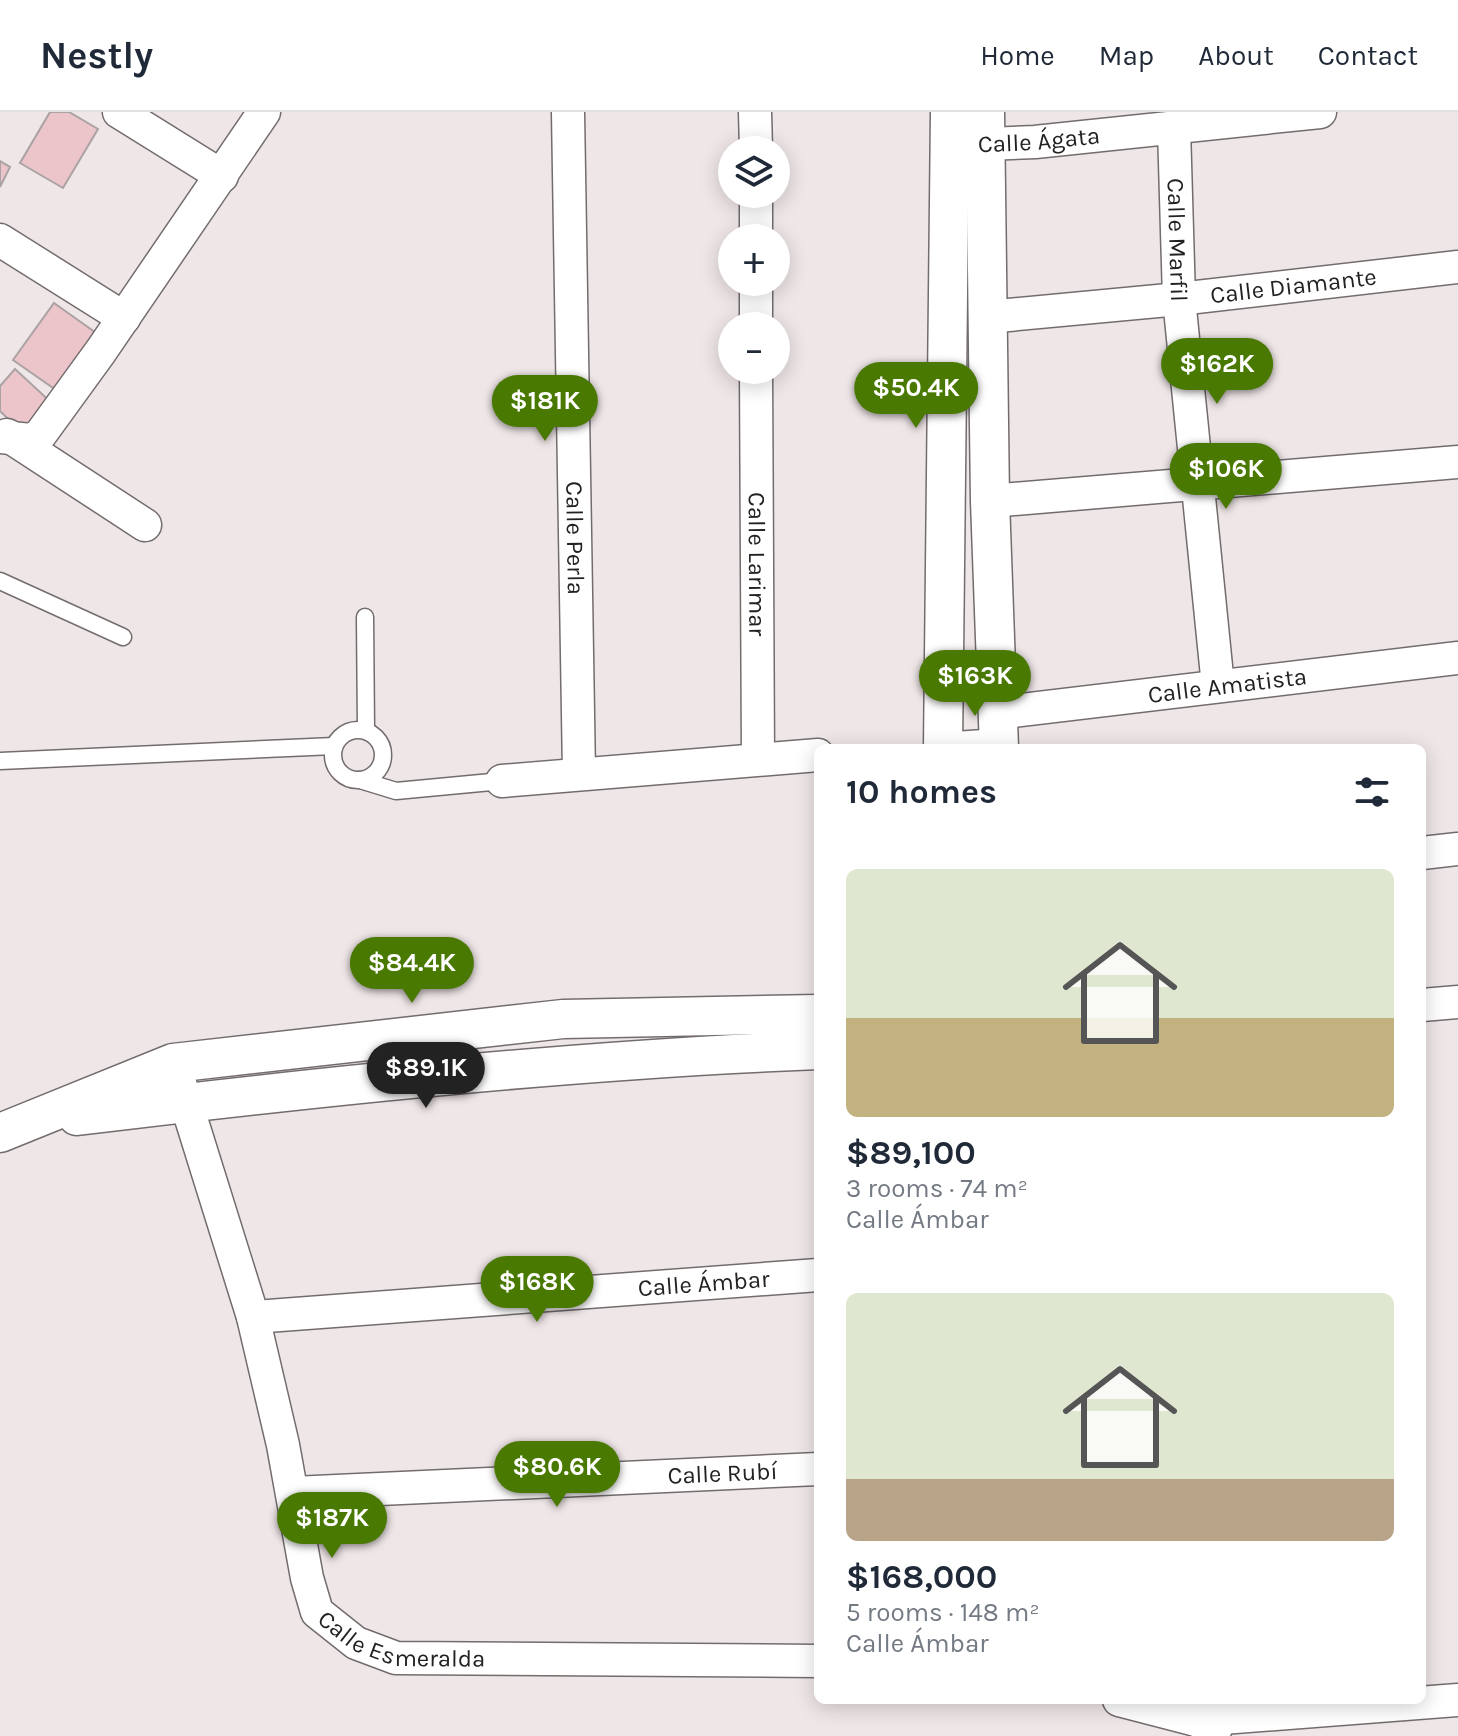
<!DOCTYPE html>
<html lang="en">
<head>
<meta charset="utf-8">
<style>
	body { margin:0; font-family:Karla,sans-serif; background:#f6f6f7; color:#1f2937; height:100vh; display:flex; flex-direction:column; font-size:30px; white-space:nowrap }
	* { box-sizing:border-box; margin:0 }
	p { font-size:26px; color:#747a83 }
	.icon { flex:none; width:44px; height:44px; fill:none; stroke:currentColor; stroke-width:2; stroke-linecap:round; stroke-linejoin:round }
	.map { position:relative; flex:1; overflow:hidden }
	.details { position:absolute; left:814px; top:632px; width:612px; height:960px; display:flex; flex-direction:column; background:#fff; border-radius:12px; box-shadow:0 4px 20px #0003 }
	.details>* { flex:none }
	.buttons { position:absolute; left:718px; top:24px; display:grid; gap:16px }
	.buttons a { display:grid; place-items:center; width:72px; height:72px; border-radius:50%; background:#fff; box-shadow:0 4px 20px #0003; font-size:40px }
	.price { position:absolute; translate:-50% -68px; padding:0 18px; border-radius:28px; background:#497900; color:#fff; font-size:26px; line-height:52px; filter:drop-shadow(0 2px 4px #0008) }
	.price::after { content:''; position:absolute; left:50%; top:48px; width:24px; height:18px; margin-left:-12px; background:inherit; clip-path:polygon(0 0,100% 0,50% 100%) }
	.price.selected { background:#222; color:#fff }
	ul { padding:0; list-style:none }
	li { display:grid; align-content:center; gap:16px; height:424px; padding:0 32px }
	li span { display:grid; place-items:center; height:248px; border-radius:12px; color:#555 }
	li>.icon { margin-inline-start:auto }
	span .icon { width:144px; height:144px; fill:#fffc; stroke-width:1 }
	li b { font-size:34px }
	h2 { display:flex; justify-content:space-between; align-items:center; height:96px; padding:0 32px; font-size:34px }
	header { display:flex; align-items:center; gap:48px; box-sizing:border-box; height:112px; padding:0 40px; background:#fff; border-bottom:2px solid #e0e1e3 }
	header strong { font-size:38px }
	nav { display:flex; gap:44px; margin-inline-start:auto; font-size:28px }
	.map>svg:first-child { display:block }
	.building { fill:#ecc5cb; stroke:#aaa2a3; stroke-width:2 }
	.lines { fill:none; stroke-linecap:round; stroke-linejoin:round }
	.service-casing { stroke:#736c6d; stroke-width:19 }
	.minor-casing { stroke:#736c6d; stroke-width:35 }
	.tertiary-casing { stroke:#736c6d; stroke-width:41 }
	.service { stroke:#fff; stroke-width:16 }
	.minor { stroke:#fff; stroke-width:32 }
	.tertiary { stroke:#fff; stroke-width:38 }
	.labels { text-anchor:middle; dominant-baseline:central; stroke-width:7; stroke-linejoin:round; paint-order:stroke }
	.street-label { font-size:24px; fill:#242121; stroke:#fff }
</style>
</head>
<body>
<header>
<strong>Nestly</strong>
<nav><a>Home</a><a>Map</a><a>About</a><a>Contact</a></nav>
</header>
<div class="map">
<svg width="1458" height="1624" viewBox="0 0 1458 1624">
	<rect width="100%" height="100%" fill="#efe6e7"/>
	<g class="building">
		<path d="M50,0H69L98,17L63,76L20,51Z"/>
		<path d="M0,49L10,55L0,75Z"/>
		<path d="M54,191L99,223L59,280L13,248Z"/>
		<path d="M15,257L55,294L27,325L0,299V274Z"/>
	</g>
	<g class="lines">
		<g class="service-casing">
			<g id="service">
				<path d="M0,469L123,525"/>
				<path d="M365,505L366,618"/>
				<circle cx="358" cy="643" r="25"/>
				<path d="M0,649L334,634"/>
				<path d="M360,668L396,679L502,669"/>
			</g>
		</g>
		<g class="minor-casing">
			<g id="minor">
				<path d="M119,0L222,64"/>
				<path id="s1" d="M568,0L579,662"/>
				<path d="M755,0L756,38"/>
				<path id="s2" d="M1174,16L1179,187L1218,574"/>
				<path id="s3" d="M961,33L1035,30L1320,0"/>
				<path d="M756,82V126"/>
				<path d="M0,128L124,206"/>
				<path d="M756,170V214"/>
				<path id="s4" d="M987,205L1179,187L1458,155"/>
				<path id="s5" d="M756,258L758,647"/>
				<path d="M7,323L145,413"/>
				<path d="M0,325L31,328L40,323L101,239L264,0"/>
				<path d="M990,389L1458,350"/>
				<path id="s6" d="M997,601L1458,546"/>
				<path d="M955,636L999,633"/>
				<path d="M502,669L818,643"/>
				<path d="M1422,741L1458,737"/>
				<path d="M1422,893L1458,890"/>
				<path id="s7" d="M179,968L253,1205L283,1333L307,1466L317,1500L356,1531L396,1546L818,1549"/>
				<path id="s8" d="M253,1205L818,1163"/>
				<path id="s9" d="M293,1381L818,1357"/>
				<path d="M1119,1588L1196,1608L1216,1616"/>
				<path d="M1196,1608L1458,1588"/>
			</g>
		</g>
		<g class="tertiary-casing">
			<g id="tertiary">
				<path d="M985,0L990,389L999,636"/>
				<path d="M943,636L950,0"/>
				<path d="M77,1004C323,974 571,948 818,938"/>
				<path d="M0,1021L173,951L563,907L818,902"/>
			</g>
		</g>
		<use href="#service" class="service"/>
		<use href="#minor" class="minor"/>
		<use href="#tertiary" class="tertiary"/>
	</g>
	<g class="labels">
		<g class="street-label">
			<text stroke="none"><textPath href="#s3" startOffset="78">Calle Ágata</textPath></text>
			<text stroke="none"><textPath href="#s2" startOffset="112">Calle Marfil</textPath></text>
			<text stroke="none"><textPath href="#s4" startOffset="308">Calle Diamante</textPath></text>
			<text stroke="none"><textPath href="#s1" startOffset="426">Calle Perla</textPath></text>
			<text stroke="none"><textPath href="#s5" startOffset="194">Calle Larimar</textPath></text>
			<text stroke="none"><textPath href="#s6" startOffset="232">Calle Amatista</textPath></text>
			<text stroke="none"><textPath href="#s8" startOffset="452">Calle Ámbar</textPath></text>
			<text stroke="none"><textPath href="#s9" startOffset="430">Calle Rubí</textPath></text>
			<text stroke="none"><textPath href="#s7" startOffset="644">Calle Esmeralda</textPath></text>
		</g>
	</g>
</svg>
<div class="buttons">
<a><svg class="icon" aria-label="layers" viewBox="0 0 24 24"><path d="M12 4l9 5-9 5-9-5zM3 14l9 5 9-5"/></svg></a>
<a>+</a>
<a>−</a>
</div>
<b class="price" style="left:1217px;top:294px">$162K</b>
<b class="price" style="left:916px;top:318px">$50.4K</b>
<b class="price" style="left:545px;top:331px">$181K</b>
<b class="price" style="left:1226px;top:399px">$106K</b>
<b class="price" style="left:975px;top:606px">$163K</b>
<b class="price" style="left:412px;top:893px">$84.4K</b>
<b class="price selected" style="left:426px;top:998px">$89.1K</b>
<b class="price" style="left:537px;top:1212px">$168K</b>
<b class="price" style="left:557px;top:1397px">$80.6K</b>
<b class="price" style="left:332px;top:1448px">$187K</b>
<section class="details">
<h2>10 homes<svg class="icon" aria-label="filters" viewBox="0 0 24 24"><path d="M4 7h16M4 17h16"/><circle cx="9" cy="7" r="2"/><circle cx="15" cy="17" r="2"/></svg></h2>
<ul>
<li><span style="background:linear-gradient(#dfe7d0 60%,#c2b280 0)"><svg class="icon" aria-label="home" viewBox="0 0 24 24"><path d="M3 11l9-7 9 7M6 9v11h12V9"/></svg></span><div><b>$89,100</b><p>3 rooms · 74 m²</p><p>Calle Ámbar</p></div></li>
<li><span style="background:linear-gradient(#dfe7d0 75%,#b9a48a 0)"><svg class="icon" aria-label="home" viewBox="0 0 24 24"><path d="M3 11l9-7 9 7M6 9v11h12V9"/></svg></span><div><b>$168,000</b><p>5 rooms · 148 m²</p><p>Calle Ámbar</p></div></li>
</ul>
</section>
</div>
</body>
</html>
